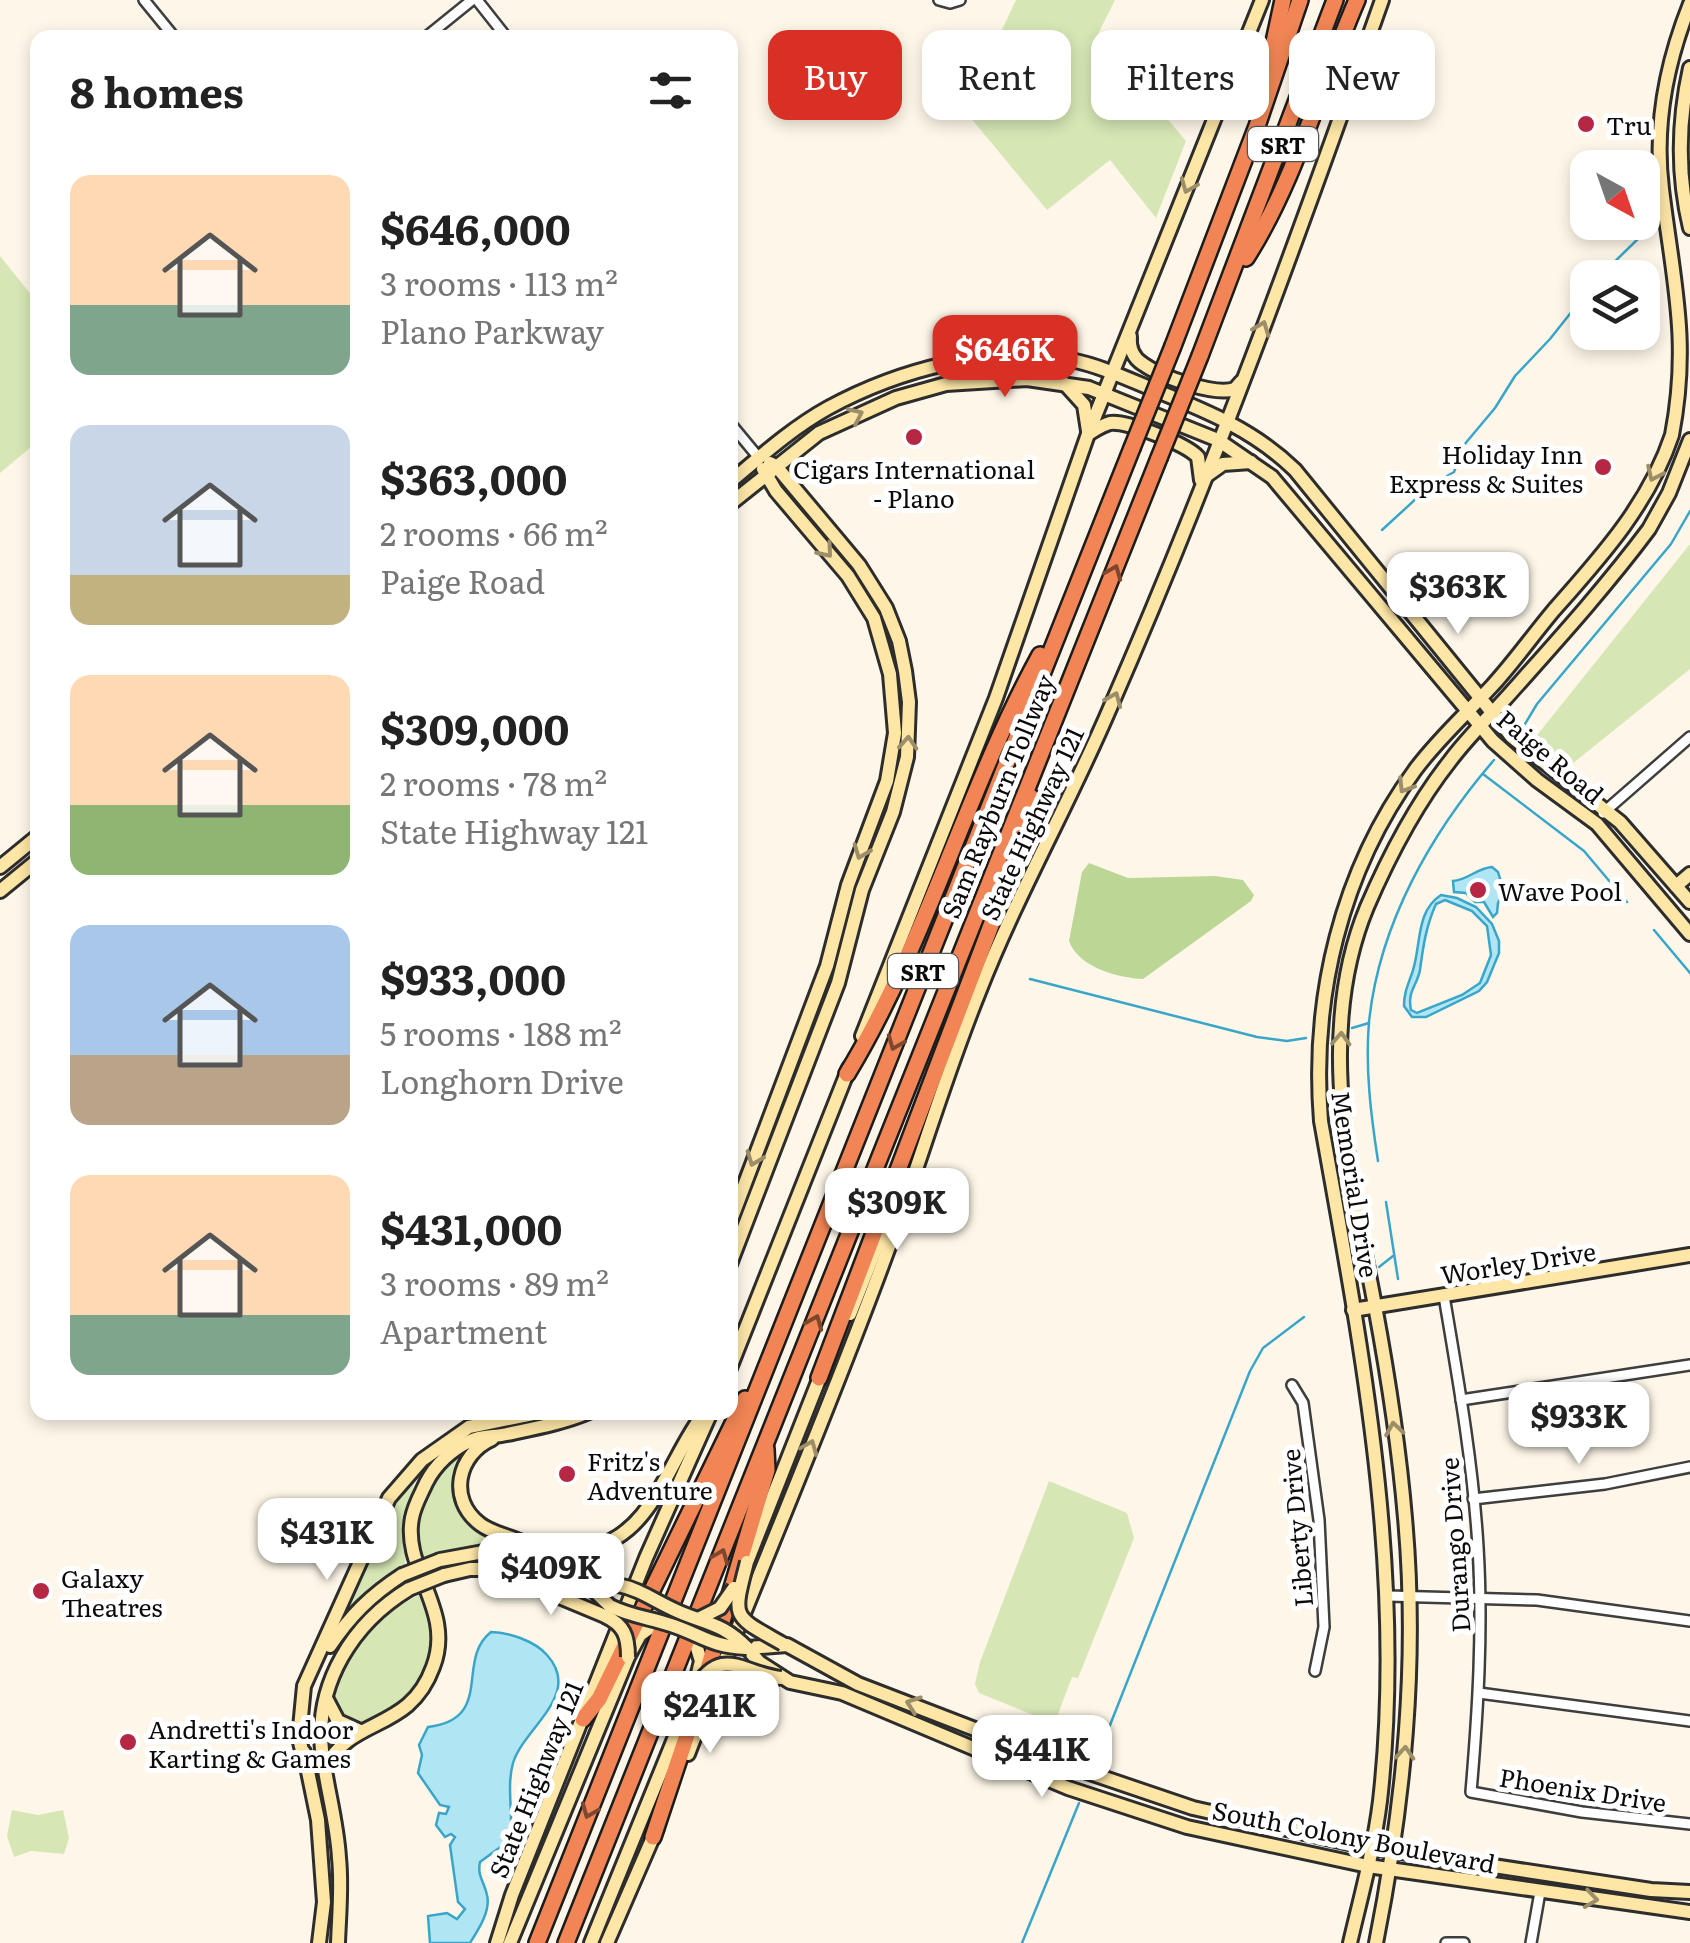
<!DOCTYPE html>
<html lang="en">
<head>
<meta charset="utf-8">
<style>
	body { margin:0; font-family:Literata,serif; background:#f2f2f2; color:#222; height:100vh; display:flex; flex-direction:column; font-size:38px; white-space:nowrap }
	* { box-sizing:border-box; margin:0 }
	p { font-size:32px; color:#767676 }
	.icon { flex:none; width:55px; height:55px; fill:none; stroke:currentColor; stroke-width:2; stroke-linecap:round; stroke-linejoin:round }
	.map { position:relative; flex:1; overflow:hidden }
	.details { position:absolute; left:30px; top:30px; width:708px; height:1390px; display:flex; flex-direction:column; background:#fff; border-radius:20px; box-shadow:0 5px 15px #0003 }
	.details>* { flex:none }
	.guide { position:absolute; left:768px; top:30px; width:772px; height:90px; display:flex; gap:20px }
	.needle { width:65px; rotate:140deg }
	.tools { position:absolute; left:1570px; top:150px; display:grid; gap:20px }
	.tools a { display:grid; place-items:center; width:90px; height:90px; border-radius:20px; background:#fff; box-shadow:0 5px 15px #0003; font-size:50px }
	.price { position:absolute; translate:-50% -85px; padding:0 22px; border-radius:20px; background:#fff; color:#222; font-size:32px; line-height:65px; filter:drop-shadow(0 2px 5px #0008) }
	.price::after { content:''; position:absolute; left:50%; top:60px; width:30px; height:22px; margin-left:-15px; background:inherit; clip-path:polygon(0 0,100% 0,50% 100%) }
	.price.active { background:#d93025; color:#fff }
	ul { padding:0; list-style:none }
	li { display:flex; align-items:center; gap:30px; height:250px; padding:0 40px }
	li span { display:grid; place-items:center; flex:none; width:280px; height:200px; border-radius:20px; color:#555 }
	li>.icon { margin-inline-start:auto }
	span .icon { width:120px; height:120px; fill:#fffc; stroke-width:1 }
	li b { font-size:42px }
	h2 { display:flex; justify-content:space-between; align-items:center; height:120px; padding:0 40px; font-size:42px }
	.pill { padding:0 35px; border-radius:20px; background:#fff; box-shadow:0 5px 15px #0003; font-size:35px; line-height:90px }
	.pill.active { background:#d93025; color:#fff }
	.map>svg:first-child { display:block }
	.green { fill:#d6e7b5 }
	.forest { fill:#bcd795 }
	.water { fill:#b0e5f4; stroke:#39a5c9; stroke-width:2.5; fill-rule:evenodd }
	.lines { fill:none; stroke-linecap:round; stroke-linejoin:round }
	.stream { stroke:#39a5c9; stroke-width:2.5 }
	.street-casing { stroke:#3e3e3e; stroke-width:14 }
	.secondary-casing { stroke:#2d2d2d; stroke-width:18 }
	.highway-casing { stroke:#1c1c1c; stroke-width:20 }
	.street { stroke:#fff; stroke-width:9 }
	.secondary { stroke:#fde6a6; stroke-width:12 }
	.highway { stroke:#f18555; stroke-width:15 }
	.secondary-bridge-casing { stroke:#2d2d2d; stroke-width:18; stroke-linecap:butt }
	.highway-bridge-casing { stroke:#1c1c1c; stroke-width:20; stroke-linecap:butt }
	.secondary-bridge { stroke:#fde6a6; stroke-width:12 }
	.highway-bridge { stroke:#f18555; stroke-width:15 }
	.oneway { stroke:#9c8e68 }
	.oneway2 { stroke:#7e4830 }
	.poi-dot { fill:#b62743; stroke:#fff; stroke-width:4 }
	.labels { text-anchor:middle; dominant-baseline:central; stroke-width:10; stroke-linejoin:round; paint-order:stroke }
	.shield { fill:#fff; stroke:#545454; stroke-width:2.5 }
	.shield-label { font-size:22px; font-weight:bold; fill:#0b0b0b }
	.poi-label { font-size:25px; fill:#0b0b0b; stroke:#fff; text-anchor:start }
	.street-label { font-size:25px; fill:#0b0b0b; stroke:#fff }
</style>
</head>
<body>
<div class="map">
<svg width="1690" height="1943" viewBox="0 0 1690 1943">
	<rect width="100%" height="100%" fill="#fef7e9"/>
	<g class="green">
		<path d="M1016,0H1115L1097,36L1186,141L1156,218L1110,160L1047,210L970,117L966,105Z"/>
		<path d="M0,256L37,302V442L0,473Z"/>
		<path d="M1690,544V669L1567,768L1534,739Z"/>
		<path d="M460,1450L463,1453C446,1486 457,1523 492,1538V1544L422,1559C404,1513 430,1482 460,1450Z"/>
		<path d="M419,1471C405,1503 407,1534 405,1565L363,1596L345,1617L339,1614L381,1517Z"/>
		<path d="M1049,1481L1127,1513L1134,1538L1078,1678L1072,1677L1057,1717L1048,1721L979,1693L975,1684L980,1662Z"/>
		<path d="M424,1592C444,1654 430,1690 372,1722L370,1719C359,1723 350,1724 341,1715C313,1685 371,1624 392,1606L395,1608Z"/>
		<path d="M12,1810L38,1815L63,1810L69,1838L64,1854L31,1851L14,1857L7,1836Z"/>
	</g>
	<path class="forest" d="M1089,863L1128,878L1215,876L1243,880L1254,895L1251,901L1143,979C1118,978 1078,967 1069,941L1082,872Z"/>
	<g class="water">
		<path d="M1492,867L1498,872L1504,892L1498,903L1497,913L1493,917L1484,902H1475L1466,893L1454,892L1453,881C1468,880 1477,868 1492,867Z"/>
		<path d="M1441,895L1457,898L1476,907L1492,924L1499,941V953L1487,982L1479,991L1426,1017H1412L1404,1006C1404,994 1407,987 1411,976C1422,950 1414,912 1441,895ZM1445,900L1472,911L1487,926L1491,955L1480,983L1462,995L1417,1013L1411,1010C1407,991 1417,986 1420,970C1423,947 1426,926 1436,904Z"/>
		<path d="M491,1632C508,1632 535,1641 547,1655C583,1695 524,1727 513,1763C506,1788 514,1815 510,1840L480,1862C477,1876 484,1881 487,1895C491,1911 478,1930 470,1943H430L428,1916L447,1913L457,1919L465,1909L458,1902L450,1845L455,1837L451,1834L445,1837L436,1825L439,1813L446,1814L449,1807L440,1805L418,1773L422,1755L419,1745L428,1727C495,1719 455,1660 491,1632Z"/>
	</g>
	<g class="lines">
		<g class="stream">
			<path d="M1598,278L1643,234L1645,208L1652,195"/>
			<path d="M1382,530L1431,485L1454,472L1464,445L1495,408L1515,376L1550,339L1588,291"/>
			<path d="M1519,734L1537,704L1671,544L1690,511"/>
			<path d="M1483,774L1584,851L1627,902"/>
			<path d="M1654,930L1690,973"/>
			<path d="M1030,979L1257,1037L1287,1041L1306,1038"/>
			<path d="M1352,1028L1369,1023"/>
			<path d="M1378,1161C1371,1116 1365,1068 1369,1022C1379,924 1431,833 1494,760"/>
			<path d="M1386,1202L1398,1279"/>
			<path d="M1379,1267L1393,1256"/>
			<path d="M1095,1763L1250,1371L1263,1348L1304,1317"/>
			<path d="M1022,1943L1079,1803"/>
		</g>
		<g class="street-casing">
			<g id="street">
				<path d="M144,0L175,38"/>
				<path d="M477,0L507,38"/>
				<path d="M939,0L950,3L960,0"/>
				<path d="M425,38L472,0"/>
				<path d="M730,423L759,458"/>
				<path d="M1603,813L1690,737"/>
				<path d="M1444,1296C1458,1379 1473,1463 1478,1547C1483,1629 1478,1710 1471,1792L1582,1812L1690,1824"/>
				<path d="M1292,1385L1303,1403L1319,1520L1324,1627L1315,1671"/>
				<path d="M1461,1400L1690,1365"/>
				<path d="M1473,1499L1605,1484L1690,1467"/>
				<path d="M1388,1596L1537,1600L1690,1621"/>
				<path d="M1479,1693L1690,1721"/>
				<path d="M1446,1943H1464"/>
				<path d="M1531,1943L1540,1892"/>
			</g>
		</g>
		<g class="secondary-casing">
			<g id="secondary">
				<path d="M1690,68C1678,122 1677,174 1690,228"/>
				<path d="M1130,336C1129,347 1133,358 1143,364C1161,377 1215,396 1235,389L1241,382"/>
				<path d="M957,378L972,372L1003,367L1007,364L1006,356"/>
				<path d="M1065,384L1084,405L1088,431"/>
				<path d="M1088,434C1095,430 1102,425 1110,423C1126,420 1186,444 1198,457L1201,480"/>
				<path d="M1206,476L1223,464L1251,462"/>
				<path d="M730,482C761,456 792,428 828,408C898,370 992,344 1071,360C1101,366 1130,380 1157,391C1209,412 1255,431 1295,470L1512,737L1620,822L1690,902"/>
				<path d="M730,504L819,433L896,398L946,384L1027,379L1089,388L1218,440L1272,477L1493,741L1537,780L1597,824L1690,934"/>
				<path d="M0,867L38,836"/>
				<path d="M1676,886L1690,874"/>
				<path d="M0,891L38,860"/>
				<path d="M862,1036L996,698L1088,434L1262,0"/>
				<path d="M730,1223L827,966L848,885L887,781L895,733L890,674L874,618L848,576L776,491L763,469"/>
				<path d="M730,1264L838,983L862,890L893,812L907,757L909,702L905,671L899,641L886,608L859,565L776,466L770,463"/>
				<path d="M1353,1310L1690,1255"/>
				<path d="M850,1314L887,1221"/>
				<path d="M730,1368L849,1068"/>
				<path d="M492,1439C458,1454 447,1499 480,1524C493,1534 510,1536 524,1543"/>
				<path d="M546,1549C561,1549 578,1550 593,1547C654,1534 670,1455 705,1412"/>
				<path d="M440,1560L527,1544L561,1559L610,1606"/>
				<path d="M747,1562L822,1372"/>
				<path d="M444,1575L470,1569H494L554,1585H618"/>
				<path d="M533,1586L605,1616"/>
				<path d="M330,1646C350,1616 371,1595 402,1575"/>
				<path d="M747,1648L759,1662L790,1682L842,1693L1068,1788L1187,1827L1368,1866L1690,1912"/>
				<path d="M747,1648L787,1645L858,1684L1081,1770L1193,1808L1362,1846L1651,1890L1690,1892"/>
				<path d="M327,1700L338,1721L360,1731"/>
				<path d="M304,1752L318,1820L324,1902L319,1943"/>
				<path d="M688,1754C753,1586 825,1421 887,1252C919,1166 944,1078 979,992C1017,895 1069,804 1110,708C1211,477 1298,238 1382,0"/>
				<path d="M304,1759L299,1738L304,1686L389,1498L422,1460L469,1427L543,1412"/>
				<path d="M325,1768C352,1715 409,1733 433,1667C455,1610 402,1570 412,1518C414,1506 421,1494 426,1483C435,1465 452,1449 470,1441C482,1435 494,1437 507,1434C535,1428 563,1423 589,1412"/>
				<path d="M338,1943C339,1915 342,1886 339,1858C337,1821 326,1786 322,1750C315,1683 353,1623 409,1589"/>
				<path d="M497,1943L512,1895L646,1558L711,1412"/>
				<path d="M510,1943L628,1657L640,1635L658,1622"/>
				<path d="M591,1943L694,1690L701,1661L693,1635"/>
				<path d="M607,1943L657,1828"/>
				<path d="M1350,1943C1361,1896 1374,1849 1380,1801C1406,1572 1361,1346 1321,1121C1311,998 1341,871 1415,770C1437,740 1466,714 1492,686C1514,662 1533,635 1554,610C1601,557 1649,504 1672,435C1690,341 1673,280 1662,189C1654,125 1666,64 1690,4"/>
				<path d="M1376,1943C1404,1802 1418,1662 1405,1518C1399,1447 1388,1376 1375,1306C1351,1177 1314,1034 1367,907C1389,856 1416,804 1450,761C1467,738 1487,719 1506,698C1555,643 1605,588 1649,529L1669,493L1690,440"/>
			</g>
		</g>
		<g class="highway-casing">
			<g id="highway">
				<path d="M1269,65L1283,0"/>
				<path d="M1246,258C1296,180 1320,85 1357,0"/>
				<path d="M1173,346L1257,126L1300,0"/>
				<path d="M1200,356L1335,0"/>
				<path d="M847,1074C927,942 966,790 1040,655"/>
				<path d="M819,1378L1009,878L1028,820L1031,797"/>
				<path d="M583,1719L599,1699L745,1399"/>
				<path d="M653,1837L699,1699L767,1470L766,1449"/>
				<path d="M537,1943L1132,448"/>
				<path d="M566,1943L1159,458"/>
			</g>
		</g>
		<use href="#street" class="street"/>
		<use href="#secondary" class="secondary"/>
		<use href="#highway" class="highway"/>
		<g class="secondary-bridge-casing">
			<g id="secondary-bridge">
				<path d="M747,1562C732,1620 732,1615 783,1644"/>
				<path d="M402,1575L440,1560"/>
				<path d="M618,1585C640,1589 656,1602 677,1611C706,1624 723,1623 747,1648"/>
				<path d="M409,1589L444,1575"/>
				<path d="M610,1606C630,1616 650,1618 671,1625C704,1636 709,1646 747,1648"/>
				<path d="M605,1616C624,1625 628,1636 628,1657"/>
				<path d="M700,1618L720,1608L734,1588"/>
				<path d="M694,1690C722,1644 741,1673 781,1678"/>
			</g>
		</g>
		<g class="highway-bridge-casing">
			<g id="highway-bridge">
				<path d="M1132,448L1173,346"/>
				<path d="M1159,458L1200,356"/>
			</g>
		</g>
		<use href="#secondary-bridge" class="secondary-bridge"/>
		<use href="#highway-bridge" class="highway-bridge"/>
	</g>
	<defs><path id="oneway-chevron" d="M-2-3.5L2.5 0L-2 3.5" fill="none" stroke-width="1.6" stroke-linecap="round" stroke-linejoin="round" transform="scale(2.5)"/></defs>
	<g class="oneway">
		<use href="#oneway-chevron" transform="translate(1188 186) rotate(112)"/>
		<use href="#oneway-chevron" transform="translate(1262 328) rotate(-69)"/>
		<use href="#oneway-chevron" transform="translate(856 415) rotate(-25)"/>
		<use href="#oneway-chevron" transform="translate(1654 474) rotate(115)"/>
		<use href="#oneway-chevron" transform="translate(826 551) rotate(50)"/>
		<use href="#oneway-chevron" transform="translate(1114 699) rotate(-67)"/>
		<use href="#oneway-chevron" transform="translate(908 743) rotate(-86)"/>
		<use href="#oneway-chevron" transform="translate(1405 786) rotate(122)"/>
		<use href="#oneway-chevron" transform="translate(861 852) rotate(111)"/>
		<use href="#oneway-chevron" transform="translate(1341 1039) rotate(-87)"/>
		<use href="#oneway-chevron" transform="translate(754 1159) rotate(111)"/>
		<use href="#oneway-chevron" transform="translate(1394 1429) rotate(-99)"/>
		<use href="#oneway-chevron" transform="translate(810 1447) rotate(-68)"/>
		<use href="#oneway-chevron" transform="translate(913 1704) rotate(-160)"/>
		<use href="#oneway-chevron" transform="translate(1405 1753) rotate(-86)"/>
		<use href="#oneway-chevron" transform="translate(1591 1899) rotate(8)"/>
	</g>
	<g class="oneway2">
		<use href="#oneway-chevron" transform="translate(1114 572) rotate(-68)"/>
		<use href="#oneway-chevron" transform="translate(895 1043) rotate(112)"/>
		<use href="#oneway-chevron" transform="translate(815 1322) rotate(-68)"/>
		<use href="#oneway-chevron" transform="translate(721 1556) rotate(-68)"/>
		<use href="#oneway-chevron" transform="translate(589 1811) rotate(112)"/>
	</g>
	<g class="poi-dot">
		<circle cx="1586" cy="124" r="10"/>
		<circle cx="914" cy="437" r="10"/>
		<circle cx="1603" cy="467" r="10"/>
		<circle cx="1478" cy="890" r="10"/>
		<circle cx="567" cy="1474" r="10"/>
		<circle cx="41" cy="1591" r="10"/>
		<circle cx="128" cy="1742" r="10"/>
	</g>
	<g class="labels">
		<g class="shield">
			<rect x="1248" y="127" width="70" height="34" rx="8"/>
			<rect x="888" y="954" width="70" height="34" rx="8"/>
		</g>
		<g class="shield-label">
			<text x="1283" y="144">SRT</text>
			<text x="923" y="971">SRT</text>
		</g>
		<g class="poi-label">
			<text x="1606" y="124">Tru</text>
			<text x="1583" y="453" text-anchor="end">Holiday Inn<tspan x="1583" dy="29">Express &amp; Suites</tspan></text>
			<text x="914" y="468" text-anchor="middle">Cigars International<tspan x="914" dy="29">- Plano</tspan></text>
			<text x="1498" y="890">Wave Pool</text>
			<text x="587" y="1460">Fritz's<tspan x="587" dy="29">Adventure</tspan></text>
			<text x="61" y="1577">Galaxy<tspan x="61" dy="29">Theatres</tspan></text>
			<text x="148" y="1728">Andretti's Indoor<tspan x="148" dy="29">Karting &amp; Games</tspan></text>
		</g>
		<g class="street-label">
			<text transform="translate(1551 756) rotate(40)">Paige Road</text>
			<text transform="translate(997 796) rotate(-68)">Sam Rayburn Tollway</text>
			<text transform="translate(1031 823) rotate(-65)">State Highway 121</text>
			<text transform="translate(1356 1184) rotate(81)">Memorial Drive</text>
			<text transform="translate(1518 1262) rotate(-9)">Worley Drive</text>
			<text transform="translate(1296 1528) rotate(-95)">Liberty Drive</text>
			<text transform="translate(1454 1545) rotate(-94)">Durango Drive</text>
			<text transform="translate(535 1779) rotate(-68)">State Highway 121</text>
			<text transform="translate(1583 1789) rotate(9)">Phoenix Drive</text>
			<text transform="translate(1354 1836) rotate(11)">South Colony Boulevard</text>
		</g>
	</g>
</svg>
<div class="tools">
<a><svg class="needle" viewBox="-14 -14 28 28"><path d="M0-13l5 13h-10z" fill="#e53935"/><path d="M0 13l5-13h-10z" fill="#767676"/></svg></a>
<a><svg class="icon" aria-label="layers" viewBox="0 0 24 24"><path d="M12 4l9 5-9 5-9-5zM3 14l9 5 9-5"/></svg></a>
</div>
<b class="price active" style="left:1005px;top:400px">$646K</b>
<b class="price" style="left:1458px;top:637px">$363K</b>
<b class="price" style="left:897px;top:1253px">$309K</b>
<b class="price" style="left:1579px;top:1467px">$933K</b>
<b class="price" style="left:327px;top:1583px">$431K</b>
<b class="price" style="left:551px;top:1618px">$409K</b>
<b class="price" style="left:710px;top:1756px">$241K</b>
<b class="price" style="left:1042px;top:1800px">$441K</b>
<div class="guide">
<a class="pill active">Buy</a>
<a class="pill">Rent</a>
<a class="pill">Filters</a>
<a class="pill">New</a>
</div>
<section class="details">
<h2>8 homes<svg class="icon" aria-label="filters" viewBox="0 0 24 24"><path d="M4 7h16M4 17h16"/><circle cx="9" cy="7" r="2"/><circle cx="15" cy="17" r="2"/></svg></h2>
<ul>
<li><span style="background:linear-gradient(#ffd9b3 65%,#7fa58c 0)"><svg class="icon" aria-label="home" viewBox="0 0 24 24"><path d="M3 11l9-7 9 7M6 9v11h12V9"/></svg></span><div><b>$646,000</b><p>3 rooms · 113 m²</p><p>Plano Parkway</p></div></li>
<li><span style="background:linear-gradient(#c9d6e8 75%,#c2b280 0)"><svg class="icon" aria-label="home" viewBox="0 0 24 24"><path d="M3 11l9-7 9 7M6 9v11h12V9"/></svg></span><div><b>$363,000</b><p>2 rooms · 66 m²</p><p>Paige Road</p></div></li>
<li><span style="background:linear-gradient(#ffd9b3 65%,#8fb573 0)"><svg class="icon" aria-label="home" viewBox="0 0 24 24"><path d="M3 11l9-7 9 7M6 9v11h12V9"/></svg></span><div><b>$309,000</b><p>2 rooms · 78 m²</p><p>State Highway 121</p></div></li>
<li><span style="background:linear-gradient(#a9c7e8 65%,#b9a48a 0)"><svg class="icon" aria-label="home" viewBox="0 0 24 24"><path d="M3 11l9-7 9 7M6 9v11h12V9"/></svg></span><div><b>$933,000</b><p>5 rooms · 188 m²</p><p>Longhorn Drive</p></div></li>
<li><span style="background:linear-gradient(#ffd9b3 70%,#7fa58c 0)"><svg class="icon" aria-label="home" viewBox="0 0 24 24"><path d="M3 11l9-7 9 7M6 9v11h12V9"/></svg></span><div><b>$431,000</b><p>3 rooms · 89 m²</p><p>Apartment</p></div></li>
</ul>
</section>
</div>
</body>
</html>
